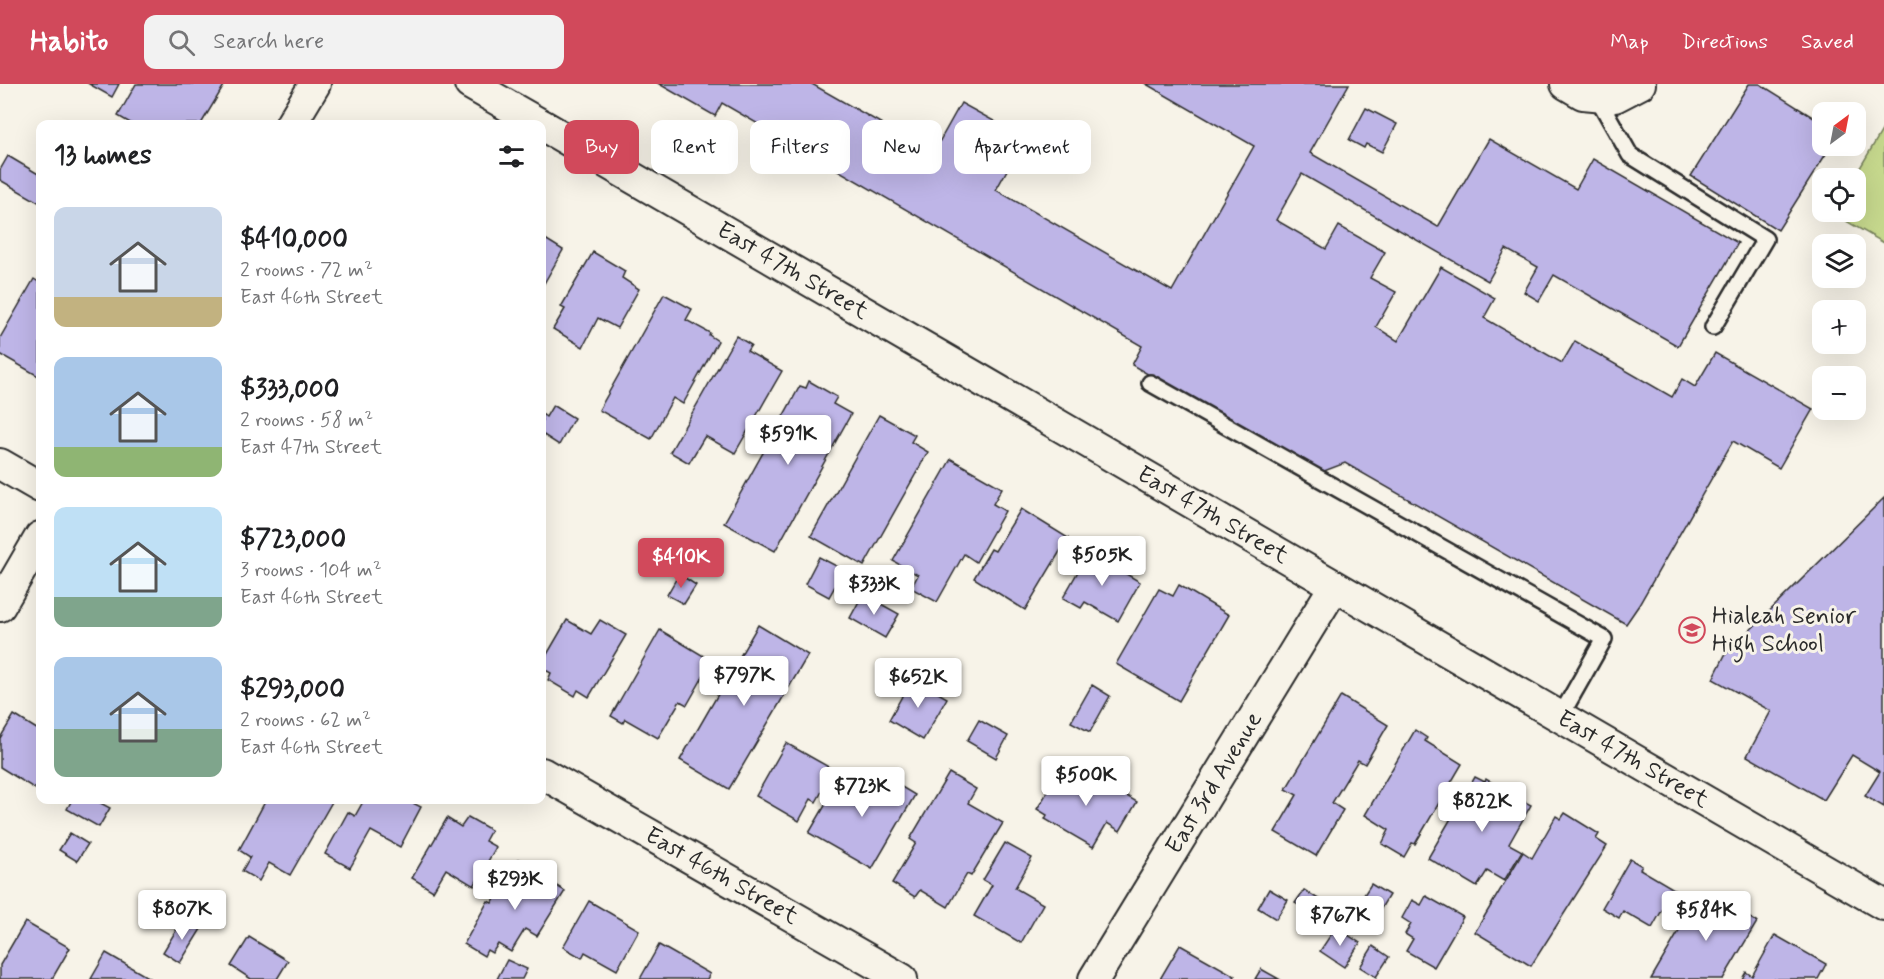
<!DOCTYPE html>
<html lang="en">
<head>
<meta charset="utf-8">
<style>
	body { margin:0; font-family:Mynerve,sans-serif; background:#f2f2f2; color:#202124; height:100vh; display:flex; flex-direction:column; font-size:22px; white-space:nowrap }
	* { box-sizing:border-box; margin:0 }
	p { font-size:20px; color:#757577 }
	.icon { flex:none; width:33px; height:33px; fill:none; stroke:currentColor; stroke-width:2; stroke-linecap:round; stroke-linejoin:round }
	.map { position:relative; flex:1; overflow:hidden }
	.drawer { position:absolute; left:36px; top:36px; width:510px; height:684px; display:flex; flex-direction:column; background:#fff; border-radius:12px; box-shadow:0 6px 24px #0002 }
	.drawer>* { flex:none }
	.top-card { position:absolute; left:564px; top:36px; width:570px; height:54px; display:flex; gap:12px }
	.needle { width:39px; rotate:32deg }
	.controls { position:absolute; left:1812px; top:18px; display:grid; gap:12px }
	.controls a { display:grid; place-items:center; width:54px; height:54px; border-radius:12px; background:#fff; box-shadow:0 6px 24px #0002; font-size:30px }
	.price { position:absolute; translate:-50% -51px; padding:0 14px; border-radius:6px; background:#fff; color:#222; font-size:20px; line-height:39px; filter:drop-shadow(0 2px 3px #0008) }
	.price::after { content:''; position:absolute; left:50%; top:36px; width:18px; height:14px; margin-left:-9px; background:inherit; clip-path:polygon(0 0,100% 0,50% 100%) }
	.price.active { background:#d1495b; color:#fff }
	ul { padding:0; list-style:none }
	li { display:flex; align-items:center; gap:18px; height:150px; padding:0 18px }
	li span { display:grid; place-items:center; flex:none; width:168px; height:120px; border-radius:12px; color:#555 }
	li>.icon { margin-inline-start:auto }
	span .icon { width:72px; height:72px; fill:#fffc; stroke-width:1 }
	li b { font-size:26px }
	h2 { display:flex; justify-content:space-between; align-items:center; height:72px; padding:0 18px; font-size:26px }
	.tag { padding:0 21px; border-radius:12px; background:#fff; box-shadow:0 6px 24px #0002; font-size:21px; line-height:54px }
	.tag.active { background:#d1495b; color:#fff }
	header { display:flex; align-items:center; gap:36px; box-sizing:border-box; height:84px; padding:0 30px; background:#d1495b; color:#fff }
	header strong { font-size:28px }
	nav { display:flex; gap:33px; margin-inline-start:auto; font-size:21px }
	.search { width:420px; height:54px; background:#f2f2f2; display:flex; align-items:center; gap:15px; box-sizing:border-box; padding:0 21px; border-radius:12px; color:#757577; font-size:22px }
	.map>svg:first-child { display:block }
	.green { fill:#c6d88d; stroke:#78825c; stroke-width:1.5 }
	.building { fill:#beb5e7; stroke:#2b2b2b; stroke-width:1.5 }
	.lines { fill:none; stroke-linecap:round; stroke-linejoin:round }
	.service-casing { stroke:#2b2b2b; stroke-width:20 }
	.minor-casing { stroke:#2b2b2b; stroke-width:34 }
	.service { stroke:#f7f3e8; stroke-width:15 }
	.minor { stroke:#f7f3e8; stroke-width:30 }
	.labels { text-anchor:middle; dominant-baseline:central; stroke-width:6; stroke-linejoin:round; paint-order:stroke }
	.street-label { font-size:24px; fill:#2b2b2b; stroke:#f7f3e8 }
	.poi-label { font-size:24px; fill:#2b2b2b; stroke:#f7f3e8; text-anchor:start }
</style>
</head>
<body>
<header>
<strong>Habito</strong>
<div class="search"><svg class="icon" aria-label="search" viewBox="0 0 24 24"><circle cx="10" cy="10" r="6"/><path d="M15 15l6 6"/></svg>Search here</div>
<nav><a>Map</a><a>Directions</a><a>Saved</a></nav>
</header>
<div class="map">
<svg width="1884" height="895" viewBox="0 0 1884 895">
	<rect width="100%" height="100%" fill="#f7f3e8"/>
	<filter id="ink" filterUnits="userSpaceOnUse"><feTurbulence type="fractalNoise" baseFrequency=".0167" numOctaves="2"/><feDisplacementMap in="SourceGraphic" scale="12" xChannelSelector="R" yChannelSelector="G"/><feConvolveMatrix kernelMatrix="1 2 1 2 8 2 1 2 1" color-interpolation-filters="sRGB"/></filter>
	<g filter="url(#ink)">
		<path class="green" d="M1884,43V159L1834,130L1835,128H1856L1854,94Z"/>
		<g class="building">
			<path d="M89,0H119L112,13Z"/>
			<path d="M136,0H225L201,40H132L118,32Z"/>
			<path d="M659,0H812L933,69L961,19L1003,42L985,73L1007,86L996,106L1172,207L1254,62L1146,0H1349L1310,69L1438,143L1489,55L1576,105L1593,75L1738,159L1678,262L1554,191L1539,217L1524,208L1538,183L1506,165L1488,197L1302,90L1276,136L1326,165L1339,142L1385,168L1370,194L1396,208L1376,243L1398,257L1441,183L1495,214L1484,234L1562,279L1575,257L1672,313L1682,295L1695,303L1715,269L1813,325L1779,384L1733,357L1639,521L1626,540L1345,379L1319,389L1132,281L1142,262L722,19L715,32Z"/>
			<path d="M1749,0H1760L1822,39V62H1831L1778,146L1691,92Z"/>
			<path d="M1366,24L1397,40L1382,68L1366,60L1364,64L1349,56Z"/>
			<path d="M8,72L40,91V119L0,96V86Z"/>
			<path d="M542,153L563,166L542,203Z"/>
			<path d="M593,168L625,187L622,194L639,205L617,244L598,234L583,263L553,245L565,225L561,223Z"/>
			<path d="M34,195L40,199V293L0,270V254Z"/>
			<path d="M664,210L692,225L686,236L710,249L709,251L718,257L683,320L673,314L651,355L599,326Z"/>
			<path d="M736,252L751,261L747,267L782,287L735,369L705,352L689,379L670,368Z"/>
			<path d="M809,297L837,313L833,320L851,330L775,467L724,439L800,302L806,304Z"/>
			<path d="M553,321L574,334L559,361L542,350V330L546,333Z"/>
			<path d="M879,331L915,351L911,358L928,368L864,482L811,452Z"/>
			<path d="M951,375L1002,404L993,420L1005,427L976,478L964,470L937,518L911,504L918,491L893,477Z"/>
			<path d="M1884,414V723L1865,712L1880,688L1852,671L1824,716L1747,672L1771,627L1713,595L1725,571Z"/>
			<path d="M1021,425L1068,454L1025,526L974,494L991,465L995,467Z"/>
			<path d="M1089,468L1140,498L1118,537L1085,518L1081,524L1063,514Z"/>
			<path d="M819,473L844,486L829,513L805,500Z"/>
			<path d="M679,490L696,501L684,520L667,511Z"/>
			<path d="M1179,501L1229,531L1179,617L1116,580L1159,505L1173,512Z"/>
			<path d="M863,510L899,530L885,554L850,534Z"/>
			<path d="M567,536L591,550L600,536L626,551L589,613L578,606L575,612L548,596L551,589L542,584V579Z"/>
			<path d="M758,541L808,571L729,705L680,676Z"/>
			<path d="M660,546L712,577L687,621L680,617L658,654L625,635L623,639L611,632Z"/>
			<path d="M912,594L947,614L923,656L889,636Z"/>
			<path d="M1092,601L1110,612L1090,648L1071,638Z"/>
			<path d="M1341,612L1388,641L1365,680L1358,676L1332,719L1343,726L1316,772L1275,748L1297,711L1286,705Z"/>
			<path d="M14,631L40,647V708L0,683V654Z"/>
			<path d="M979,636L1008,652L996,674L967,657Z"/>
			<path d="M1415,646L1427,654L1425,657L1462,680L1415,760L1412,759L1404,773L1382,760L1389,746L1365,731Z"/>
			<path d="M786,659L834,686L816,718L811,715L799,737L756,712Z"/>
			<path d="M1075,682L1137,718L1120,747L1107,739L1093,763L1045,735L1047,731L1037,725L1053,699L1062,704Z"/>
			<path d="M949,689L976,705L968,719L1003,739L971,792L967,790L948,823L920,806L915,813L892,799L916,759L910,755Z"/>
			<path d="M880,690L915,711L872,785L809,749L841,694L862,706L868,695L875,699Z"/>
			<path d="M1475,693L1485,698L1486,695L1501,704L1504,699L1517,707L1514,712L1531,721L1509,760L1522,767L1504,797L1487,787L1477,803L1428,774Z"/>
			<path d="M72,716H95L110,724L99,743L67,725Z"/>
			<path d="M266,716H333L290,791L269,779L259,797L242,787L250,773L239,766Z"/>
			<path d="M364,716H407L421,723L400,763L371,747L350,784L325,770L348,728L355,732Z"/>
			<path d="M1565,729L1599,750L1596,755L1607,762L1531,882L1475,848L1523,768L1532,774L1556,732L1561,735Z"/>
			<path d="M468,733L491,746L485,757L496,763L474,802L446,785L433,807L412,794L447,734L461,743Z"/>
			<path d="M70,749L88,760L77,777L59,766Z"/>
			<path d="M1005,759L1032,774L1015,804L1043,820L1021,859L974,832L992,801L983,796Z"/>
			<path d="M519,775L532,783L530,786L565,807L537,852L525,845L511,868L498,860L492,869L487,866L484,872L464,860L488,817L492,819Z"/>
			<path d="M1630,775L1642,782L1640,785L1674,805L1652,844L1623,827L1619,834L1602,824Z"/>
			<path d="M1371,800L1389,811L1374,836L1355,825Z"/>
			<path d="M1269,805L1288,816L1276,835L1258,824Z"/>
			<path d="M1304,806L1331,823L1323,836L1295,819Z"/>
			<path d="M1703,806L1757,838L1723,895H1651Z"/>
			<path d="M1426,812L1463,833L1434,883L1406,867L1413,855L1405,850L1411,840L1402,834L1412,816L1421,821Z"/>
			<path d="M589,817L639,846L617,886L585,868L582,874L563,863Z"/>
			<path d="M183,835L201,845L180,879L163,868Z"/>
			<path d="M25,838L70,864L52,895H0V881Z"/>
			<path d="M1336,843L1360,859L1344,883L1320,867Z"/>
			<path d="M1775,851L1826,880L1818,895H1742L1746,888L1752,892Z"/>
			<path d="M249,853L288,877L277,895H251L231,882Z"/>
			<path d="M659,861L710,890L707,895H640Z"/>
			<path d="M1180,861L1235,892L1233,895H1160Z"/>
			<path d="M1373,862L1389,873L1376,893L1360,883Z"/>
			<path d="M106,869L151,895H91Z"/>
			<path d="M507,876L527,885L522,895H497Z"/>
			<path d="M1261,885L1279,895H1255Z"/>
		</g>
		<g class="lines">
			<g class="service-casing">
				<g id="service">
					<path d="M1596,11L1630,71L1765,155L1713,243"/>
					<path d="M1150,299L1604,555L1560,633"/>
				</g>
			</g>
			<g class="minor-casing">
				<g id="minor">
					<path d="M470,0L540,40"/>
					<path d="M1566,0L1583,10L1615,13L1640,0"/>
					<path d="M291,40L315,0"/>
					<path id="s1" d="M542,41L1884,821"/>
					<path d="M0,380L40,403"/>
					<path d="M0,522L40,453"/>
					<path id="s2" d="M542,689L902,895"/>
					<path id="s3" d="M1094,895L1334,503"/>
				</g>
			</g>
			<use href="#service" class="service"/>
			<use href="#minor" class="minor"/>
		</g>
	</g>
	<defs>
		<g id="school-ring" transform="scale(1.35)"><circle r="9.5" fill="#f7f3e8" stroke="#d1495b" stroke-width="1.5"/><path d="M0-5L7-2L0 1L-7-2ZM-4 1L0 2.5L4 1V4Q0 6-4 4Z" fill="#d1495b"/></g>
	</defs>
	<g fill-rule="evenodd">
		<use href="#school-ring" x="1692" y="546"/>
	</g>
	<g class="labels">
		<g class="street-label">
			<text stroke="none"><textPath href="#s1" startOffset="290">East 47th Street</textPath></text>
			<text stroke="none"><textPath href="#s1" startOffset="776">East 47th Street</textPath></text>
			<text stroke="none"><textPath href="#s1" startOffset="1262">East 47th Street</textPath></text>
			<text stroke="none"><textPath href="#s3" startOffset="230">East 3rd Avenue</textPath></text>
			<text stroke="none"><textPath href="#s2" startOffset="207">East 46th Street</textPath></text>
		</g>
		<g class="poi-label">
			<text x="1712" y="532">Hialeah Senior<tspan x="1712" dy="28">High School</tspan></text>
		</g>
	</g>
</svg>
<div class="controls">
<a><svg class="needle" viewBox="-14 -14 28 28"><path d="M0-13l5 13h-10z" fill="#e53935"/><path d="M0 13l5-13h-10z" fill="#757577"/></svg></a>
<a><svg class="icon" aria-label="locate" viewBox="0 0 24 24"><circle cx="12" cy="12" r="6"/><path d="M12 2v4M12 18v4M2 12h4M18 12h4"/></svg></a>
<a><svg class="icon" aria-label="layers" viewBox="0 0 24 24"><path d="M12 4l9 5-9 5-9-5zM3 14l9 5 9-5"/></svg></a>
<a>+</a>
<a>−</a>
</div>
<b class="price" style="left:788px;top:382px">$591K</b>
<b class="price" style="left:1102px;top:503px">$505K</b>
<b class="price active" style="left:681px;top:505px">$410K</b>
<b class="price" style="left:874px;top:532px">$333K</b>
<b class="price" style="left:744px;top:623px">$797K</b>
<b class="price" style="left:918px;top:625px">$652K</b>
<b class="price" style="left:1086px;top:723px">$500K</b>
<b class="price" style="left:862px;top:734px">$723K</b>
<b class="price" style="left:1482px;top:749px">$822K</b>
<b class="price" style="left:515px;top:827px">$293K</b>
<b class="price" style="left:182px;top:857px">$807K</b>
<b class="price" style="left:1706px;top:858px">$584K</b>
<b class="price" style="left:1340px;top:863px">$767K</b>
<div class="top-card">
<a class="tag active">Buy</a>
<a class="tag">Rent</a>
<a class="tag">Filters</a>
<a class="tag">New</a>
<a class="tag">Apartment</a>
</div>
<section class="drawer">
<h2>13 homes<svg class="icon" aria-label="filters" viewBox="0 0 24 24"><path d="M4 7h16M4 17h16"/><circle cx="9" cy="7" r="2"/><circle cx="15" cy="17" r="2"/></svg></h2>
<ul>
<li><span style="background:linear-gradient(#c9d6e8 75%,#c2b280 0)"><svg class="icon" aria-label="home" viewBox="0 0 24 24"><path d="M3 11l9-7 9 7M6 9v11h12V9"/></svg></span><div><b>$410,000</b><p>2 rooms · 72 m²</p><p>East 46th Street</p></div></li>
<li><span style="background:linear-gradient(#a9c7e8 75%,#8fb573 0)"><svg class="icon" aria-label="home" viewBox="0 0 24 24"><path d="M3 11l9-7 9 7M6 9v11h12V9"/></svg></span><div><b>$333,000</b><p>2 rooms · 58 m²</p><p>East 47th Street</p></div></li>
<li><span style="background:linear-gradient(#bfe0f5 75%,#7fa58c 0)"><svg class="icon" aria-label="home" viewBox="0 0 24 24"><path d="M3 11l9-7 9 7M6 9v11h12V9"/></svg></span><div><b>$723,000</b><p>3 rooms · 104 m²</p><p>East 46th Street</p></div></li>
<li><span style="background:linear-gradient(#a9c7e8 60%,#7fa58c 0)"><svg class="icon" aria-label="home" viewBox="0 0 24 24"><path d="M3 11l9-7 9 7M6 9v11h12V9"/></svg></span><div><b>$293,000</b><p>2 rooms · 62 m²</p><p>East 46th Street</p></div></li>
</ul>
</section>
</div>
</body>
</html>
